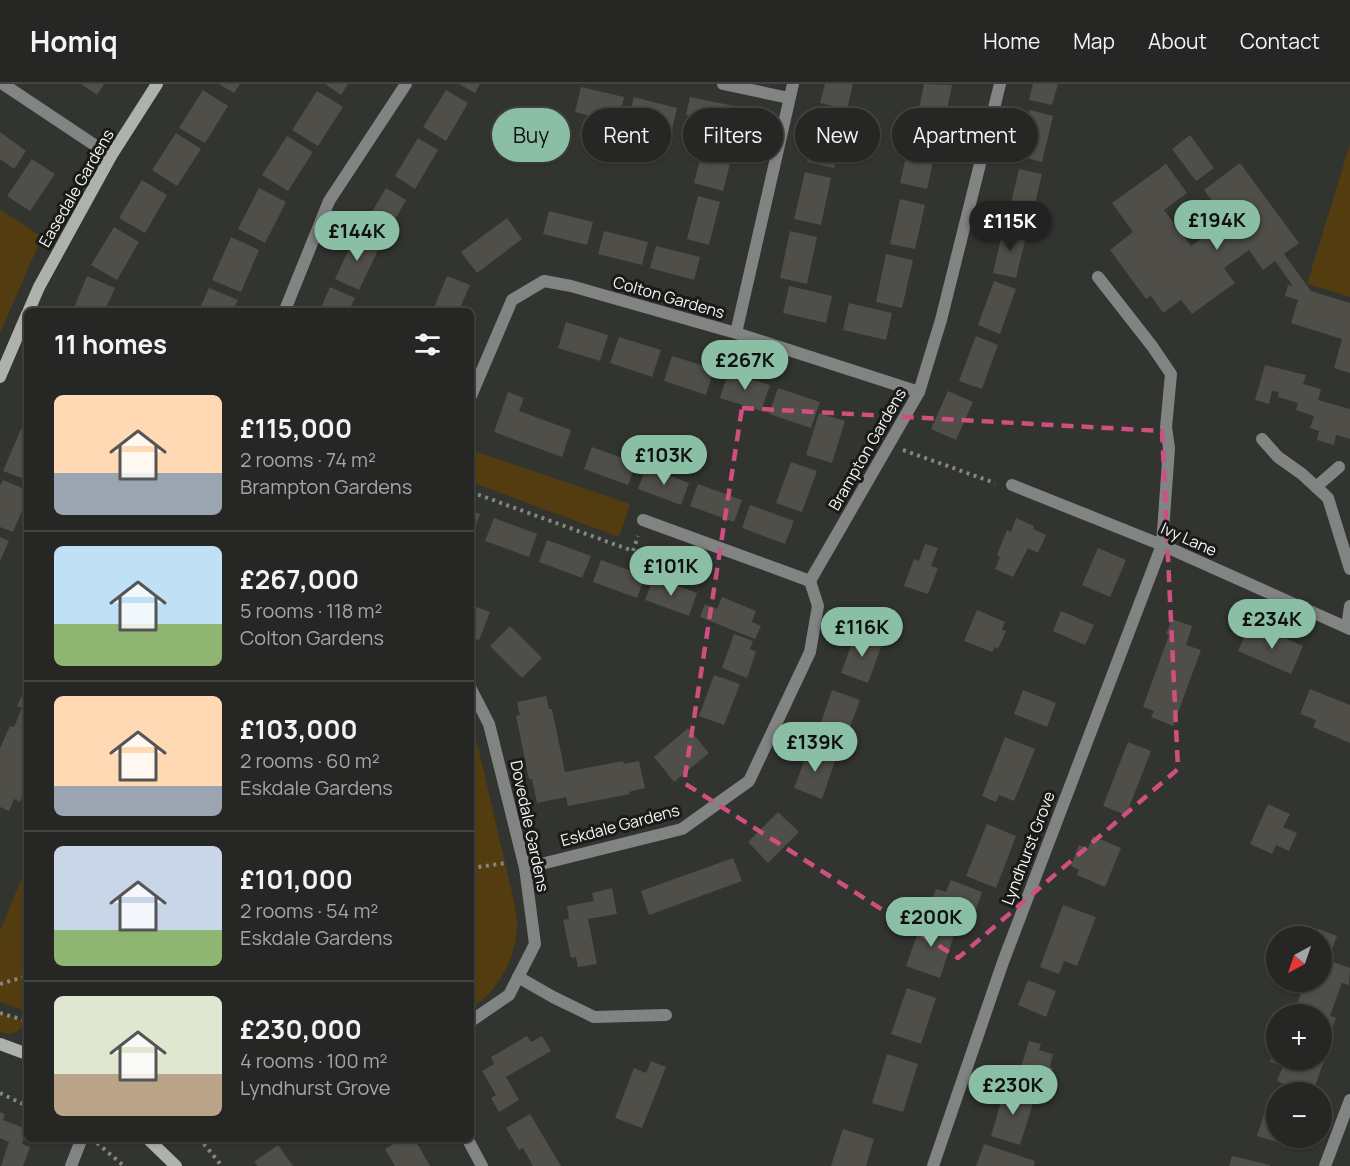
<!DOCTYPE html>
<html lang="en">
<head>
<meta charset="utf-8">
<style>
	body { margin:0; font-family:Manrope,sans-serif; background:#323331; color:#f1f3f6; height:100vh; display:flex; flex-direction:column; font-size:22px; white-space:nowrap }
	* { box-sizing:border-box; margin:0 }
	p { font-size:20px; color:#a4a5a6 }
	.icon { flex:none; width:33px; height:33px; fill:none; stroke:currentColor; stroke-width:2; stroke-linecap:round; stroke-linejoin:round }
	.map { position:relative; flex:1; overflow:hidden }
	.side { position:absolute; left:24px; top:224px; width:450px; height:834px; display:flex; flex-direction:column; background:#262724; border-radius:9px; box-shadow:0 2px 4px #0004,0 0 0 2px #424441 }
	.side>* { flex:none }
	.banner { position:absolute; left:492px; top:24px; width:570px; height:54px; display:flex; gap:12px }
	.needle { width:39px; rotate:220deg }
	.controls { position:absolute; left:1266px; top:842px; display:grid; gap:12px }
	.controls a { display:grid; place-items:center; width:66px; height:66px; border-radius:50%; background:#262724; box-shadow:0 2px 4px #0004,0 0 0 2px #424441; font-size:30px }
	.price { position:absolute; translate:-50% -51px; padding:0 14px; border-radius:21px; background:#8abfa5; color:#111; font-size:20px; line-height:39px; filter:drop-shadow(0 2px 3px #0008) }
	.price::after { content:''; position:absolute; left:50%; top:36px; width:18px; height:14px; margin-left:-9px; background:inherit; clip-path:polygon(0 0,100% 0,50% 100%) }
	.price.selected { background:#222; color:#fff }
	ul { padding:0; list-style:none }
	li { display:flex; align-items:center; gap:18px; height:150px; padding:0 30px }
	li+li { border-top:2px solid #424441 }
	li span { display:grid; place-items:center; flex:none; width:168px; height:120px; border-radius:9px; color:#555 }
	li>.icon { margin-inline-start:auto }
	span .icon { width:72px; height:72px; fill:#fffc; stroke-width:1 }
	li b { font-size:26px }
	h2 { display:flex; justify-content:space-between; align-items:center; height:72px; padding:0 30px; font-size:26px }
	.tag { padding:0 21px; border-radius:27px; background:#262724; box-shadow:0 2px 4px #0004,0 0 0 2px #424441; font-size:21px; line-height:54px }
	.tag.selected { background:#8abfa5; color:#111 }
	header { display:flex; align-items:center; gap:36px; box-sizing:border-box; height:84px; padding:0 30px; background:#262724; border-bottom:2px solid #424441 }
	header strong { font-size:28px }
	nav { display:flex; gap:33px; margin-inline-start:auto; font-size:21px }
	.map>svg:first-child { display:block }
	.green { fill:#523c10 }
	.building { fill:#4f4e49 }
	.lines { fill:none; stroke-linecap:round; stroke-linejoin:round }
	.path { stroke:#848683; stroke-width:4; stroke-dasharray:3 4.5; stroke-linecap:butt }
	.lane { stroke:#828483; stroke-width:12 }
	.street { stroke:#828483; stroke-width:12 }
	.secondary { stroke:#aeb2af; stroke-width:12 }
	.marked { fill:none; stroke:#ce4f80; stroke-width:4.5; stroke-dasharray:12 8; stroke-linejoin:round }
	.labels { text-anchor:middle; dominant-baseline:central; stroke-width:6; stroke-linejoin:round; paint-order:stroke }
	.street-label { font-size:16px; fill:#f2f4f1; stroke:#1a1b19 }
</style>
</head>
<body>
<header>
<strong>Homiq</strong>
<nav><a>Home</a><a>Map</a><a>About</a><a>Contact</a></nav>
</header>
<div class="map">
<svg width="1350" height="1082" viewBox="0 0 1350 1082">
	<rect width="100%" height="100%" fill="#323430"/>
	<g class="green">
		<path d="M1350,60V213L1307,200Z"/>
		<path d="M0,125L42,153L0,249Z"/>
		<path d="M471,366L630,420L619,453L471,398Z"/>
		<path d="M471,633L514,817C515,826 518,836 517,845C515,875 497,909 471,924Z"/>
		<path d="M21,796L27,801V927L0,918V847Z"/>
		<path d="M0,929L26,938C19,948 13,952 0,948Z"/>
	</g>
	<g class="building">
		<path d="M81,0H104L97,11Z"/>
		<path d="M219,0H240L234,9Z"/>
		<path d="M325,0H348L341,11Z"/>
		<path d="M459,0H480L475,9Z"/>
		<path d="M825,0H853L847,25L820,19Z"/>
		<path d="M924,0L952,1L943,46L916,40Z"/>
		<path d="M1033,0H1058L1052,21L1029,16Z"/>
		<path d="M581,3L624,13L618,39L575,28Z"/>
		<path d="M203,6L228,22L205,59L179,44Z"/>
		<path d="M446,6L468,19L446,57L423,43Z"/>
		<path d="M317,7L343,23L318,62L292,46Z"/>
		<path d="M634,13L677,24L671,50L627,39Z"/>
		<path d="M690,13L734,22L730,40L686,31Z"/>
		<path d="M1030,26L1053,32L1042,78L1019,72Z"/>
		<path d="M818,31L845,37L834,84L807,78Z"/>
		<path d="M709,41L738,48L723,107L694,99Z"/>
		<path d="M0,48L26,67L14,85L0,75Z"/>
		<path d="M176,49L201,65L177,102L152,86Z"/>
		<path d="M1190,51L1214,84L1196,97L1172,65Z"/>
		<path d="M287,52L313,68L288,107L262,91Z"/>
		<path d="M418,54L438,66L415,105L395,92Z"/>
		<path d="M910,55L937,61L927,105L900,99Z"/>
		<path d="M32,75L55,90L30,127L7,112Z"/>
		<path d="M1240,79L1299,159L1284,170L1311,207L1350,219V289L1334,284L1342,255L1291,239L1298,216L1285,212L1288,201L1293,202L1275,177L1263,186L1249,166L1224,184L1235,199L1192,230L1181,216L1163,229L1151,212L1146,215L1110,166L1133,148L1112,119L1166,80L1187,109L1164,126L1191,162L1226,136L1204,106Z"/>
		<path d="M1019,85L1042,90L1031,136L1008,131Z"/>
		<path d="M805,88L831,94L821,141L794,135Z"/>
		<path d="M142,96L167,111L145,149L119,134Z"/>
		<path d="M259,104L286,118L265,159L238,145Z"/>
		<path d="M386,104L406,116L384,155L363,143Z"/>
		<path d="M698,112L720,118L709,161L687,155Z"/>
		<path d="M900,115L925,121L915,165L890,160Z"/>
		<path d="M549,127L593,138L587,161L543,150Z"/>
		<path d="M507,134L522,155L477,189L461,168Z"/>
		<path d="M1004,142L1027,148L1016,194L993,189Z"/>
		<path d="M114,143L139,158L117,196L91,181Z"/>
		<path d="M604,147L648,158L642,181L598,170Z"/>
		<path d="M790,147L817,153L807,200L780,194Z"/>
		<path d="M356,150L380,162L359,206L335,195Z"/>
		<path d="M231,153L259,166L241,208L212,196Z"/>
		<path d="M656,162L700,173L694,196L650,184Z"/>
		<path d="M886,170L913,176L902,224L876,218Z"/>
		<path d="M87,192L115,204L105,226H73Z"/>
		<path d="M447,192L470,201L459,226H433Z"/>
		<path d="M994,197L1016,205L1000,250L978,241Z"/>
		<path d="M789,202L832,212L826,239L783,229Z"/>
		<path d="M330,203L355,214L349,226H320Z"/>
		<path d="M209,204L238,216L233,226H199Z"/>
		<path d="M849,219L892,229L886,256L843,246Z"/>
		<path d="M566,238L608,251L600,277L558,264Z"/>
		<path d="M976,252L998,261L982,305L959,297Z"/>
		<path d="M619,253L661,266L652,293L610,279Z"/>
		<path d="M672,272L714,285L706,311L664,297Z"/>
		<path d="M1265,281L1306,291L1303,300L1321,305L1318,316L1350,325V355L1336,351L1334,361L1317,356L1319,347L1310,344L1314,332L1296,326L1298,319L1278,313L1279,308L1272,307L1269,320L1255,316Z"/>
		<path d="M728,288L770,301L761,327L720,314Z"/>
		<path d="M778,304L820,318L811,344L769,330Z"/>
		<path d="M948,307L973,318L956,356L931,345Z"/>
		<path d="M508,308L524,314L519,327L571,346L562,373L494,348Z"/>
		<path d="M819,329L845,337L832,379L806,371Z"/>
		<path d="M21,345L27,348V396L3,387Z"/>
		<path d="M592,363L636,379L628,401L584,385Z"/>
		<path d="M791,378L817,387L802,428L776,419Z"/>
		<path d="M646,383L689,399L681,421L638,405Z"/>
		<path d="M3,396L27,406V415L13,448L0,443V402Z"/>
		<path d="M698,400L742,416L734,438L690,422Z"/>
		<path d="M750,421L794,437L785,460L742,444Z"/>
		<path d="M471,426L480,430L471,455Z"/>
		<path d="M494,434L537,450L529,473L485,457Z"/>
		<path d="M1016,434L1034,442L1033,445L1046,451L1038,469L1028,464L1013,493L995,485L1000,473L997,471L1007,446L1011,448Z"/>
		<path d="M0,453L9,457L0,477Z"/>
		<path d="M547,456L591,472L582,494L539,478Z"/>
		<path d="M925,460L938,464L931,482L938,484L928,510L904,502L914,475L919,477Z"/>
		<path d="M1098,464L1126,476L1110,513L1082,501Z"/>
		<path d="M601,476L645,492L637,514L593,498Z"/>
		<path d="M654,493L697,509L689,532L645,516Z"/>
		<path d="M722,513L756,527L752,538L761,542L755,555L700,533L705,520L717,525Z"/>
		<path d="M471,521L490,528L479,556L471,554Z"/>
		<path d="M977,526L1005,538L1002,546L1006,547L998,565L995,563L992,568L964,557Z"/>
		<path d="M1061,527L1094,541L1085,561L1053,547Z"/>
		<path d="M1172,535L1192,542L1186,561L1201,566L1173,642L1151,633L1154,627L1143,623L1169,551L1166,550Z"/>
		<path d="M510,542L542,574L522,594L490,562Z"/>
		<path d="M1260,543L1303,562L1291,590L1238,567L1247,547L1256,552Z"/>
		<path d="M856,548L883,558L868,599L841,589Z"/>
		<path d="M734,550L753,557L750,565L756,568L747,594L722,584Z"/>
		<path d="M714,591L740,600L724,641L699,632Z"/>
		<path d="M27,601V702L20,718L14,715L9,727L0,723V664L10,642L14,643L22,624L17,622Z"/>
		<path d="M1310,605L1350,621V659L1313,643L1316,636L1300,630Z"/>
		<path d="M832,606L860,616L845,656L818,647Z"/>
		<path d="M1023,606L1056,619L1047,643L1014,630Z"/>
		<path d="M546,612L549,625H552L565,688L623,677L624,680L639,677L645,704L629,708L630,710L568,722L566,713L537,719L532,695H529L516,632L520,631L517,618Z"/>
		<path d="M688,644L709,669L674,698L654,673Z"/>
		<path d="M1005,653L1035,665L1014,717L999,711L996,718L982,712Z"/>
		<path d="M1128,658L1151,667L1126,731L1103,722Z"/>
		<path d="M809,664L836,674L822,715L794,704Z"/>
		<path d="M1268,720L1290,730L1283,743L1297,749L1289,767L1276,761L1272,770L1250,760Z"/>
		<path d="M778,728L799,748L768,779L748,758Z"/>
		<path d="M987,740L1016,752L996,804L966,792Z"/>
		<path d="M1093,752L1121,764L1105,803L1077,791L1079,786L1071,782L1079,761L1088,764Z"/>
		<path d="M733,774L742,797L649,831L641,807Z"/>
		<path d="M951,796L982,808L973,834L931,818L936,805L946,808Z"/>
		<path d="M612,804L617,830L588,835L597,880L578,883L576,873L571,874L563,836L569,835L567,822L594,817L592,809Z"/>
		<path d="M1063,821L1096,833L1077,882L1064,877L1059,890L1040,883Z"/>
		<path d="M923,834L956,845L940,894L906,882Z"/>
		<path d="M1318,845L1337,852L1328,876L1350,884L1349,901L1342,899L1330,932L1336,934L1330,950L1322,947V930H1293L1306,897H1322V852H1316Z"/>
		<path d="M1028,896L1056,907L1046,933L1018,921Z"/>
		<path d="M907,904L936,914L921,960L891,950Z"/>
		<path d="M527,952L531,958L542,952L551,967L506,993L519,1016L499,1028L491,1014L496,1011L482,987L494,980L491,973Z"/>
		<path d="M1029,957L1041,960L1039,966L1053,970L1050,983L1053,984L1048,1000L1030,994L1029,1000L1017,996Z"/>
		<path d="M1276,962V975H1317L1324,977L1313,1008H1307L1277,997L1283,982L1270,978Z"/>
		<path d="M887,970L918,980L903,1028L872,1019Z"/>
		<path d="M651,977L666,983L642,1044L615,1034L634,984L646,989Z"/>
		<path d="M1005,1004L1035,1013L1020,1061L991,1052Z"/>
		<path d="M1268,1018L1276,1021V1053H1296L1293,1063L1257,1052Z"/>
		<path d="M0,1028L5,1030L3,1036L27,1045L22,1060L30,1063L23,1082H1L9,1058L0,1054Z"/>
		<path d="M530,1030L543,1052L561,1082H533L523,1064L519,1066L506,1044Z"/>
		<path d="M843,1045L874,1055L866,1082H831Z"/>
		<path d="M403,1054H414L430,1082H395L385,1065Z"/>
		<path d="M984,1060L1035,1077L1034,1082H976Z"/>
		<path d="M278,1061L293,1082H258L254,1078Z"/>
		<path d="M1232,1072L1270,1081V1082H1229Z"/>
	</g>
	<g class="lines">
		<g class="path">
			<path d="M903,366L995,399"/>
			<path d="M471,408L633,467L638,452"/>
			<path d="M471,784L506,779"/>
			<path d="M0,900L27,892"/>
			<path d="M0,929L27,937"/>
			<path d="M0,1009L27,1022"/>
			<path d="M199,1054L222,1082"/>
			<path d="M97,1059L124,1082"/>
		</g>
		<g class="lane">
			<path d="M1098,193L1152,262L1171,290L1166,343L1169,364L1162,461"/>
			<path d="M1262,355L1278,373L1302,390L1328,414L1350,485"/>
			<path d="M1316,403L1339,383"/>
			<path d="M1347,543L1350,522"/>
			<path d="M518,893L553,913L594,933L666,931"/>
		</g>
		<g class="street">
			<path d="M3,0L111,72"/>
			<path d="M723,0L789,14"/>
			<path d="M285,226L329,117L406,0"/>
			<path d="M736,249L793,0"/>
			<path d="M471,312L512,216L544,197L571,202L736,249L919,308"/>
			<path d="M1012,401L1162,461L1350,545"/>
			<path d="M810,497L919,308L941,236L1000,0"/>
			<path d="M471,605L489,640L525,784L535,860L509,911L471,937"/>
			<path d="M525,784L682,745L749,697L810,568L818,522L810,497L643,436"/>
			<path d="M467,1054L482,1082"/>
			<path d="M71,1082L82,1054"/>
			<path d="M933,1082L1003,878L1162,461"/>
			<path d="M1325,1082L1350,1016"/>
		</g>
		<g class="secondary">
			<path d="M29,226L39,203L111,72L157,0"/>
			<path d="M0,293L27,230"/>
			<path d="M0,960L27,970"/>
			<path d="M147,1054L176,1082"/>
		</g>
	</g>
	<path class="marked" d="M742,324L1162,347L1178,685L958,874L684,699Z"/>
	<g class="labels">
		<g class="street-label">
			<text transform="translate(76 104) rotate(-60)">Easedale Gardens</text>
			<text transform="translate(669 213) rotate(16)">Colton Gardens</text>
			<text transform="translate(867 365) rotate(-60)">Brampton Gardens</text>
			<text transform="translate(1189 455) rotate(24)">Ivy Lane</text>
			<text transform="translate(620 741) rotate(-15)">Eskdale Gardens</text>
			<text transform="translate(530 742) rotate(78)">Dovedale Gardens</text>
			<text transform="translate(1028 764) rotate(-69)">Lyndhurst Grove</text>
		</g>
	</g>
</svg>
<div class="controls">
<a><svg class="needle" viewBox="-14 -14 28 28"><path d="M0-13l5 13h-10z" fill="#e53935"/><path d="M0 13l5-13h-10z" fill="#a4a5a6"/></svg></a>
<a>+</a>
<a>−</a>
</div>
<b class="price" style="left:1217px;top:167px">£194K</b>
<b class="price selected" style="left:1010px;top:168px">£115K</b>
<b class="price" style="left:357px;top:178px">£144K</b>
<b class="price" style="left:745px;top:307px">£267K</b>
<b class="price" style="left:664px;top:402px">£103K</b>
<b class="price" style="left:671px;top:513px">£101K</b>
<b class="price" style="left:1272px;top:566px">£234K</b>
<b class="price" style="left:862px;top:574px">£116K</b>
<b class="price" style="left:815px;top:689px">£139K</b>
<b class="price" style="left:931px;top:864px">£200K</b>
<b class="price" style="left:1013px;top:1032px">£230K</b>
<div class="banner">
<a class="tag selected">Buy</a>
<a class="tag">Rent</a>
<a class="tag">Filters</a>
<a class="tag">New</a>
<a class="tag">Apartment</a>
</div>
<section class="side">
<h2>11 homes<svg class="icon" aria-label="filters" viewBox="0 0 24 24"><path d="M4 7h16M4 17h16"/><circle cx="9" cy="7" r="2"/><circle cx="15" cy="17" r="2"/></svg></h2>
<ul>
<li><span style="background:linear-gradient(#ffd9b3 65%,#9aa5b1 0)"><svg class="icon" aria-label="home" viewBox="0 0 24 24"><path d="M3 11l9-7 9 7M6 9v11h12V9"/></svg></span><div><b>£115,000</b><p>2 rooms · 74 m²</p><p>Brampton Gardens</p></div></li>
<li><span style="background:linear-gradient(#bfe0f5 65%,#8fb573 0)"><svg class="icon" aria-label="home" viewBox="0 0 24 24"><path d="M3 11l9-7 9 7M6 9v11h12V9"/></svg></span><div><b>£267,000</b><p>5 rooms · 118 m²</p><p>Colton Gardens</p></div></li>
<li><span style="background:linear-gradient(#ffd9b3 75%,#9aa5b1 0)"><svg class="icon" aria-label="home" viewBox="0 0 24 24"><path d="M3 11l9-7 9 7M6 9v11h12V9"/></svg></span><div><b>£103,000</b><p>2 rooms · 60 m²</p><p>Eskdale Gardens</p></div></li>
<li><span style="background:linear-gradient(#c9d6e8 70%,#8fb573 0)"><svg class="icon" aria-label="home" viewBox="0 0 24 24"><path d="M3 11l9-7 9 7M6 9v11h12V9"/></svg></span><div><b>£101,000</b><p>2 rooms · 54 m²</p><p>Eskdale Gardens</p></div></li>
<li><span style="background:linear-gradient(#dfe7d0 65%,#b9a48a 0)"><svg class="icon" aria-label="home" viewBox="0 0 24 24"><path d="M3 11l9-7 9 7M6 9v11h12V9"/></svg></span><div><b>£230,000</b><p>4 rooms · 100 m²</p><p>Lyndhurst Grove</p></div></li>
</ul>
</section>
</div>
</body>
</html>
